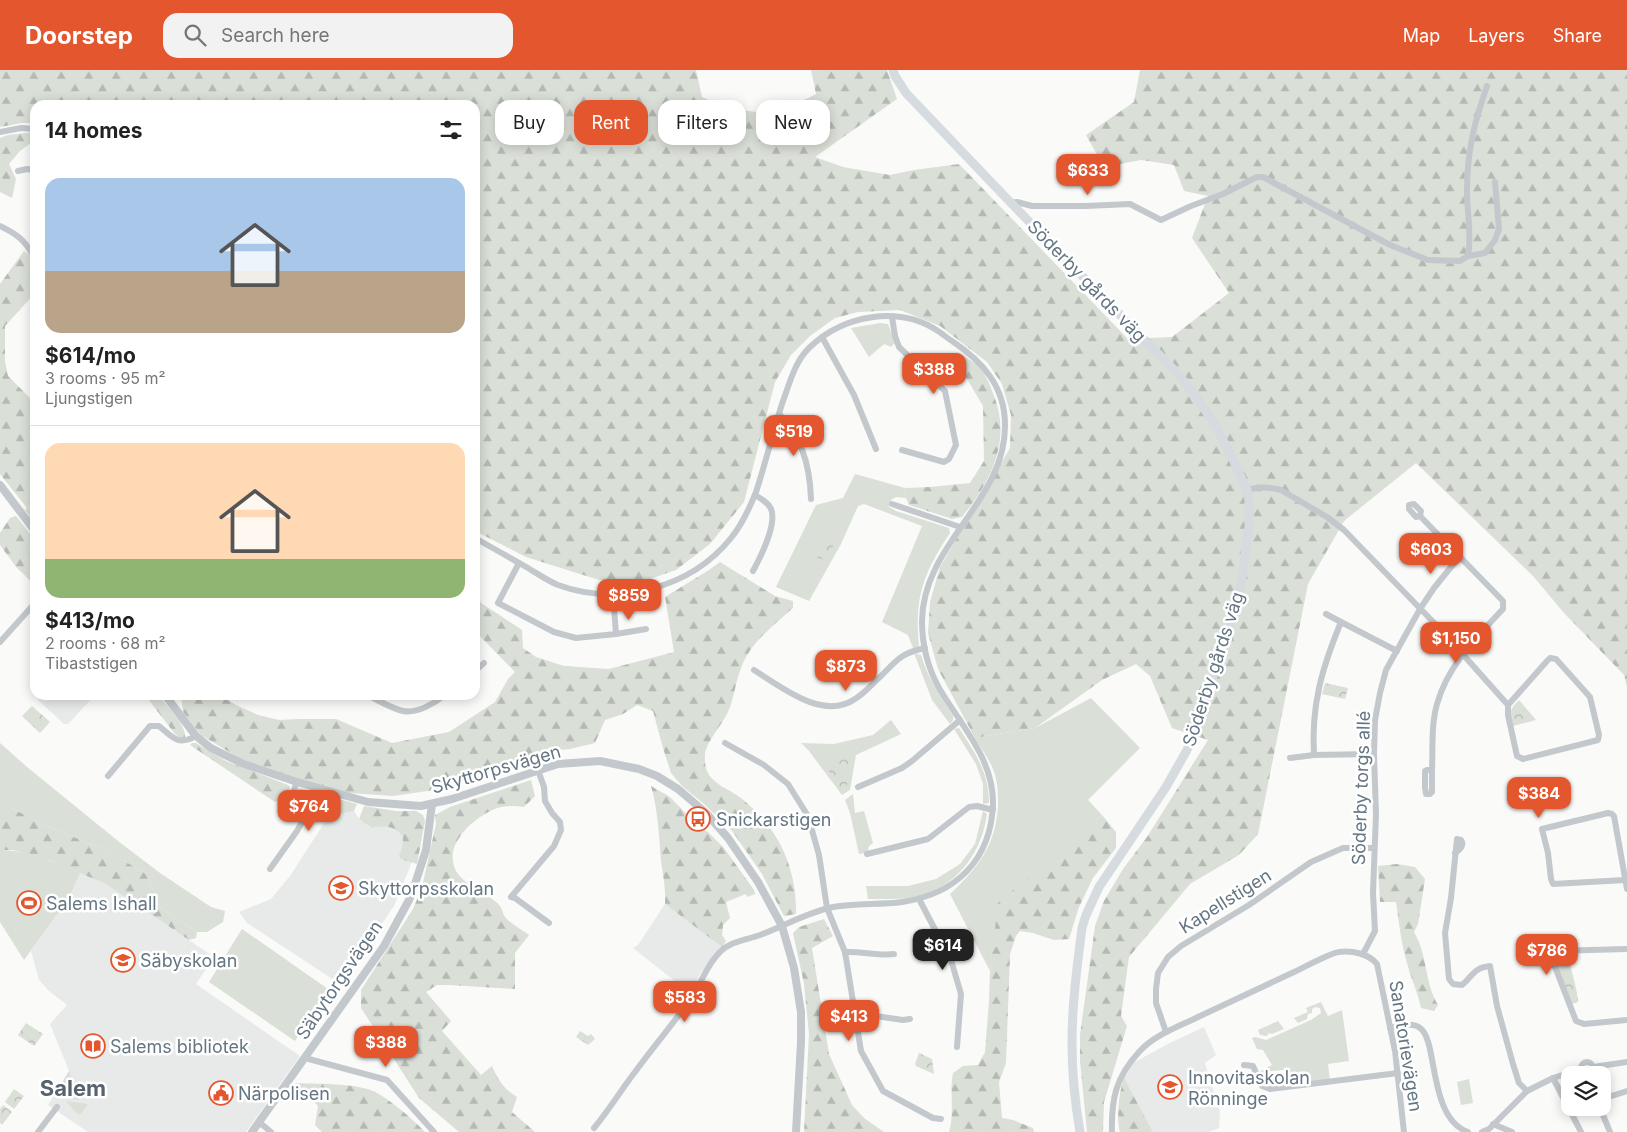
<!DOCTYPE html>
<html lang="en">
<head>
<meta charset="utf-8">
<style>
	body { margin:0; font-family:Inter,sans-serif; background:#f2f2f2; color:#222; height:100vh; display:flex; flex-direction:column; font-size:19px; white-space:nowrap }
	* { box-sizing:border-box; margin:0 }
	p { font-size:16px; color:#767676 }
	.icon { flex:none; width:28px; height:28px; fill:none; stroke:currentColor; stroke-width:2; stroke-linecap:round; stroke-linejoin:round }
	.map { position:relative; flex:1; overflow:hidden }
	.side { position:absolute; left:30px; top:30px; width:450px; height:600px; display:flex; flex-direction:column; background:#fff; border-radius:15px; box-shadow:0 2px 12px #0003 }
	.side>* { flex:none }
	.hud { position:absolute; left:495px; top:30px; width:475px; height:45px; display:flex; gap:10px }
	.tools { position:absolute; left:1561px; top:996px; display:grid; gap:10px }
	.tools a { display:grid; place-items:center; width:50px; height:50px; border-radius:10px; background:#fff; box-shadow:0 2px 12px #0003; font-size:25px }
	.price { position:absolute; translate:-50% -42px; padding:0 11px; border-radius:10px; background:#e4572e; color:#fff; font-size:16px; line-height:32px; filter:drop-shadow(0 1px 2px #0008) }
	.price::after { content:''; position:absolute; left:50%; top:30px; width:15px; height:11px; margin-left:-8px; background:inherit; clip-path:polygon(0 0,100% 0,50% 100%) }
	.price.selected { background:#222; color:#fff }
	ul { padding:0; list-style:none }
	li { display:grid; align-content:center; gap:10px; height:265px; padding:0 15px }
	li+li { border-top:1px solid #e0e0e0 }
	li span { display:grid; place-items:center; height:155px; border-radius:15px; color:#555 }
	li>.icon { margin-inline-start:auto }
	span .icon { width:90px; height:90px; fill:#fffc; stroke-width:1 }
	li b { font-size:21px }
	h2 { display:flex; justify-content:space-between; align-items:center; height:60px; padding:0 15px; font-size:21px }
	.chip { padding:0 18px; border-radius:15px; background:#fff; box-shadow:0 2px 12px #0003; font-size:18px; line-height:45px }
	.chip.selected { background:#e4572e; color:#fff }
	header { display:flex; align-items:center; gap:30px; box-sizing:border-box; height:70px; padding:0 25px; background:#e4572e; color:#fff }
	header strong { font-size:24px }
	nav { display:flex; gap:28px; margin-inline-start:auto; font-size:18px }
	.search { width:350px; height:45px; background:#f2f2f2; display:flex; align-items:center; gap:12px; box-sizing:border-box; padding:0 18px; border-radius:15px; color:#767676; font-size:19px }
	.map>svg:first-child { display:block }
	.built { fill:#e8e9e9 }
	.green { fill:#dadfd7 }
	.forest { fill:url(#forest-firs) }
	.park { fill:url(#park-crowns) }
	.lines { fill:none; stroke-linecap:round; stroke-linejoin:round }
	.minor { stroke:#c3c8cc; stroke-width:6 }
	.tertiary { stroke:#c3c8cc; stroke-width:8 }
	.secondary { stroke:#d6dbdf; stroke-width:9 }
	.labels { text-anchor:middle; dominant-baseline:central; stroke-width:5; stroke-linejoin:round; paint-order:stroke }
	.street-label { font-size:18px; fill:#657683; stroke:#fff }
	.poi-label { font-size:18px; fill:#657683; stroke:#fff; text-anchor:start }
	.district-label { font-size:22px; font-weight:bold; fill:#57646e; stroke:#fff }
</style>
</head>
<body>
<header>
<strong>Doorstep</strong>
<div class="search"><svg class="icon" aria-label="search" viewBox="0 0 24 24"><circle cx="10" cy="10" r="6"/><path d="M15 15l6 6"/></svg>Search here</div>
<nav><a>Map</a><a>Layers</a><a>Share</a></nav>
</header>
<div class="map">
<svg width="1627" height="1062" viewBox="0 0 1627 1062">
	<defs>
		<pattern id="forest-firs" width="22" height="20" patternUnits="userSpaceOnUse" patternTransform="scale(1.25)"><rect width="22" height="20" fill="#dadfd7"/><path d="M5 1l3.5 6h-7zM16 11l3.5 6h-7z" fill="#b4b9b4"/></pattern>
		<pattern id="park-crowns" width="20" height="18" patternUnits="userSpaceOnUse" patternTransform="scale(1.25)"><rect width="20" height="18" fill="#dadfd7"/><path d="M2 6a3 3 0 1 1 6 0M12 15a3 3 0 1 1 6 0" fill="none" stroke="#b4b9b4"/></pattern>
	</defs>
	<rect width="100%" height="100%" fill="#fafaf8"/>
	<g class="built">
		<path d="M42,625H95L68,654H64L38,630Z"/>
		<path d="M354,741L359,749L372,758L385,756L399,760L403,767L401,789L412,792L394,836L340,914L247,853L239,842L271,829L290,806L328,747Z"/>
		<path d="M80,803L106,814L214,887L196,914L300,986L246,1062H88L48,1035L69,1001L50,954L67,935L49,921L39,910L31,881L69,828Z"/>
		<path d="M665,834L722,877L701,902L690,923L633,878L638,875Z"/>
		<path d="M1204,957L1216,985L1205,993L1220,1042L1219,1058L1209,1062H1153L1124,1009L1133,993L1168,974Z"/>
	</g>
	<g class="green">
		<path d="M880,253L888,254L895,273L891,277L884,274L869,287L851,258Z"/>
		<path d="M855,404L905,418L906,428L896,427L891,430L889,437L896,441L949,458L950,463C924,502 914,527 919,575L917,578H913L908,565L882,552L922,456L864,434L858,436L841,474L809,531L776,517L816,435L843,428Z"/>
		<path d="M914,583L921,585C928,608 940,626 953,646V650L950,654L932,630Z"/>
		<path d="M1091,628L1140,678L1088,730L1102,745L999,833L990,901L950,824C978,798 996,775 998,735C998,725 998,715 995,705C991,691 982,680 975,668L1035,658Z"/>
		<path d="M891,650L901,664L856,685L850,720L842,725L809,681L801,673L834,674L873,665Z"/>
		<path d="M959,658C975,683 989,702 989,733L983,734V714L976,694L954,659Z"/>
		<path d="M0,673L27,697L118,771L160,803L211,837L225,841L223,852L207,862H197L161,838L146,804L108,781L49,757L9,737H0Z"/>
		<path d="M299,718L357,734L354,741L328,747L299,730L296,721Z"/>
		<path d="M853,724L855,743L864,741L873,773L869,776L867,783L859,784L850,743L845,730Z"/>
		<path d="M983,741L987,744C982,780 961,811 926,824C908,830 887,829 868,829L866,816H908L936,809L960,794L975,774Z"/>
		<path d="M0,780C28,780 55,792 80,803L69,828L24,890L0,852Z"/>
		<path d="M242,859L328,919L295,971L209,912Z"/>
		<path d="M1321,932L1328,946L1342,940L1349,991L1328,994L1330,1011L1297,1016L1296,1010L1285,1008L1284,1000L1268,1001V1012L1258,1016L1252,1003L1255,1002L1257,1003L1272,995L1263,980L1257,979L1252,968L1255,967L1266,970L1311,950L1321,943L1320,938L1315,937L1312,939V943L1308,944L1307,949L1298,953L1294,948L1308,942L1306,938Z"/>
		<path d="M1278,951L1284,959L1272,964L1269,963L1267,966L1260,965L1258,960Z"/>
		<path d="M69,1001L79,1030L61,1026L56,1023Z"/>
		<path d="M1469,1009L1473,1033L1461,1035L1457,1012Z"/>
		<path d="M66,1031L88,1034L80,1045L75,1042Z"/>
	</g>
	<g class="forest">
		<path d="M0,0H696L702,27L729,39L777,44L816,24L811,0H887L897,29L815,87L843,97L890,105L914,100L959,94L1128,269L1172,267L1229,223L1192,168L1208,126L1184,121L1174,95L1141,90L1104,97L1086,65L1134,32L1140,0H1627V617L1624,605L1564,543L1533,506L1416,393L1344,451L1308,514L1258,764L1239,785L1190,814L1129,887L1121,946L1127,956L1104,1032L1103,1062H1087L1080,991V965L1095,856L1104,831L1123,799L1147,767L1208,670L1172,658L1150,606L1136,594L1102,610L1035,658L975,668L938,599L928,563L930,532L940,497L1010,378L1011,345L1002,314L987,292L940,256L900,240L858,242L835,248L810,266L791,285L775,312L744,432L710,474L676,500L638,513L599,510L526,487L475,461V35H35V53H22L0,57Z"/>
		<path d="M35,62V70L20,81L9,94L16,109L12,128L0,122V68L8,65Z"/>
		<path d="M24,181L35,189V223L5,256V291L8,306L35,333V453L25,440L27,438L0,404V214Z"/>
		<path d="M957,282C964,286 971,290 977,295C984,301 989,312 992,321C1013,368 992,410 962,447L952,449L909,435L906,428L905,418L930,417L970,413L984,391L983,336L960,297Z"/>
		<path d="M16,446L35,470V515L17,498L0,475V463L10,448Z"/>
		<path d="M720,492L775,526L793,531V538C772,557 749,573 740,601C735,614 734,629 728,642C723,653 705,674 705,685C703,712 723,715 741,728C747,733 755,740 760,746C785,772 797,808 796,844L784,846L762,804L732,761L703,733L683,717L671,703L663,678L653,641L637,635L623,644L605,650L595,673L570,679L548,681L518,689L434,720L393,726L349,723L317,715L239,688L201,665L183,642L181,625H220L236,635L258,645L279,650L299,649H336L392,673L449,662L495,632L508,609L515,602L475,561V517L481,533L522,560L523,578L536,587L564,596L609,599L674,582L665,527L709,500Z"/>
		<path d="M145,625H158C166,635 186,654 185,667L181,669L175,664Z"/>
		<path d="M192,673H196L226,691L288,715L290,717L289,723L275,732L190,675Z"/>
		<path d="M531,710L535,726L524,737C501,733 488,740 471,754C464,760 454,773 453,782C449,814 483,817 500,836C502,839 503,844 505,847C511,854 522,860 529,865L515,883V919L450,915H437L426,922L451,951L442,961L481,1005L492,996C498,1010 504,1019 517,1027L512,1042L535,1062H459L419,1028L361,938V920L413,839L422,817L436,754L435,745L450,737Z"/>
		<path d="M651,716L670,727L700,758L708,762L724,778L754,820L755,824L747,827L746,824L726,832L730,848L723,855L722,865L726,871L722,877L665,834C666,819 663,806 661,791C659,765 658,741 651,716Z"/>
		<path d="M3,736L9,737L49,757L108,781L146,804L161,838L197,862L196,868L189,870L106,814L49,790L13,780H0V737Z"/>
		<path d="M364,736L396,741H416L423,745L425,751L417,794L401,789L399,785L402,778L403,767C395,755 385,756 372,758L359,749Z"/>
		<path d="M1102,745L1116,762V778L1093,808L1079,837L1069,869L1054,870L1033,863L1020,861L1016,866L1010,884L1006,993L999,1012L1002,1048L1013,1050L1033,1058L1034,1062H949C955,1042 949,1023 953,1003L963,996L978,995L985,982L989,931L990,901L998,833Z"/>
		<path d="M1397,794L1415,797L1425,809L1418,854L1414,862C1428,886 1424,911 1438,935L1434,941L1421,938C1418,922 1411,909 1407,893C1401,873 1399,852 1396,832H1380L1378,796Z"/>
		<path d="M824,849L833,866L812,878L829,984L852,1035L864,1048L884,1062H804L809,964L804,914L793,863L799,857Z"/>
		<path d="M1124,1008L1153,1062H1120C1116,1050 1119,1021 1124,1008Z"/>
		<path d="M295,1013C315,1014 355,1013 373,1021C387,1027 414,1050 425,1062H322L315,1055L318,1036Z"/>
	</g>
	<g class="park">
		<path d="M827,459L838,463L827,491L816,487Z"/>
		<path d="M1325,613L1348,618L1345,629L1322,624Z"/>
		<path d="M1519,630L1536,650L1513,656C1510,642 1509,640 1519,630Z"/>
		<path d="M32,636L50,652L40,663L22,646Z"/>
		<path d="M851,688L847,716L840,720L825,694Z"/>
		<path d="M1557,884H1569C1570,901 1577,915 1578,932L1572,934L1554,889Z"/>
		<path d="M26,953L43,964L34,976L18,965Z"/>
		<path d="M580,961L588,966L591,964L595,969L588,975L576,967Z"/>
		<path d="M919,983L932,989L934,1004L916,996L915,994Z"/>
		<path d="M14,1019L24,1026L14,1039L5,1032Z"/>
		<path d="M3,1035L12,1042L2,1055L0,1053V1039Z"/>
	</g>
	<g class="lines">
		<g class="minor">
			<path d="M0,62L21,58L35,59"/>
			<path d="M18,101L27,99L35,100"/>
			<path d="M1011,133L1017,132L1032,136H1086L1130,134L1161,150L1191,136L1223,124L1257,107H1263L1390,175L1428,190L1460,191L1468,186C1472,164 1467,143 1467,121C1467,82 1474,53 1487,16"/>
			<path d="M0,156C14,163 23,168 31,182"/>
			<path d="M1468,186L1485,183L1495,170L1499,159L1495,112"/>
			<path d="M892,247L895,266L899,277L945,321L956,375L949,389L944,392L902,380"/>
			<path d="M822,267L854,325L876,379"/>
			<path d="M35,273L33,277L35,289"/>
			<path d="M779,344C802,366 810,397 811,429"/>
			<path d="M1247,420C1259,416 1269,417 1281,420L1327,447L1344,460L1442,561L1508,635V645L1517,686L1523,689L1598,670L1599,665L1590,627L1556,589L1550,588L1547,591L1508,635"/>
			<path d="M892,434L960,457"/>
			<path d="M1420,446L1416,447L1409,439V435L1414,434L1421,441L1420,446L1503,531V539C1477,567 1448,595 1437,634C1431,655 1433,678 1432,700H1427L1425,701V717L1426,724H1430L1432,722V700"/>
			<path d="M475,468C493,478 510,488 528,498C538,504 548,511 558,515C618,537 691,518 731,468C741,456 750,437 756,422C766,392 773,361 783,331C790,312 795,291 810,277C844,245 898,235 938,261C943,264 947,268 952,271C982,291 1005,316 1005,355C1006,431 923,473 922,551C922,574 928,598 939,618C960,654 994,689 993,734C991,790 956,824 902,832C879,835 856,833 833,837C808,842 784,856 760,865C746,870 731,871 720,882C708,893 702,911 693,925C675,952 654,976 635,1002C621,1020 609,1040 594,1058"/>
			<path d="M519,493L498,533L554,562L576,568L616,564L613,525"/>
			<path d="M753,501C760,488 779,451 770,437C767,432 760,428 755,425"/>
			<path d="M1326,544L1341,552"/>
			<path d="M616,564L646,559"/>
			<path d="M0,572L35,533"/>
			<path d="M754,600C781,617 823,651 855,629C865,623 872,614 881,606C897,590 901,583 925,578"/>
			<path d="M475,601L484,593"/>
			<path d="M367,625C378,630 390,638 403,641C417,644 435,633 445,625"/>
			<path d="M725,673L764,695L788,714L808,746L819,785L827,838L845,882L861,981L883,1021L933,1048L941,1049"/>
			<path d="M1374,684L1314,685C1311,635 1322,598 1341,552L1397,581"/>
			<path d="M1290,688L1314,685"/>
			<path d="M538,700L544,717L545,731L552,743L560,752L561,760L554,776L511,827L515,828L549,853"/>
			<path d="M108,706L150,656H159C173,668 178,676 196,666"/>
			<path d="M858,717L902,698L912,691L960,650"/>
			<path d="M1455,783C1459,780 1465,776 1461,770L1457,769L1451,828L1445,863L1449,909L1453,914L1462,915C1473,906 1473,898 1490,896L1497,936L1513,994L1519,1013L1527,1021"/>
			<path d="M867,784L928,769L969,737L977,736L993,740"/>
			<path d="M270,799L297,761L306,745L305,741L292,725L297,712"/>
			<path d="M1625,810L1553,814L1551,809L1548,783L1542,759L1608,743L1612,744L1614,746L1627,819"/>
			<path d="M919,829L951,890L961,924L957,977"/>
			<path d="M1627,879L1553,881L1550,884L1576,951L1584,954L1627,950"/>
			<path d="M845,882C861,881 878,886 894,884"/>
			<path d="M1363,884L1375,861L1373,823L1376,744L1374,684L1375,650L1380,623L1386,600L1420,539L1434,518L1460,486"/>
			<path d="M855,943L903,950L910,949"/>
			<path d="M1390,958C1399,956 1413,952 1420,958C1426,962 1427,969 1429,975C1436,1002 1437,1051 1468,1062"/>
			<path d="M1166,962L1156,933V919L1158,903L1168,887L1181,876L1249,835L1311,792L1343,778H1374"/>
			<path d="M305,988L387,1010L434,1062"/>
			<circle cx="1587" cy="998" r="6"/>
			<path d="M1244,995L1253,996L1262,1016L1270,1019L1398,1003"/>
			<path d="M1593,997L1627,992"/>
			<path d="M1553,1008L1581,1062"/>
			<path d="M1602,1029L1627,1021"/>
			<path d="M1600,1038L1610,1062"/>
			<path d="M259,1052L271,1062"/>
			<path d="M1493,1054L1512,1062"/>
			<path d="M38,1062L57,1037"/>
			<path d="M1112,1062C1111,1029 1116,1007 1139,982C1154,965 1178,957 1198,947C1230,932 1262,917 1294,902C1305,897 1330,883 1339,882C1352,880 1369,884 1377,894L1395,981L1404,1062"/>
			<path d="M1482,1062L1489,1059L1527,1021L1553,1008L1581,999"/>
		</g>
		<g class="tertiary">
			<path d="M0,415L35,461"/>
			<path d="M165,625L196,666L211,678L225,685L244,694L297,712L368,732L421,736L452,729L558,694L600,691L639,699L657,706L678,719L706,743L728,768L758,812L782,856L794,898L801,942V972L796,1062"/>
			<path d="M252,1062L384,876L409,830L415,814L426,780L432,734"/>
		</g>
		<path class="secondary" d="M893,0L895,6L906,23L1011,133L1174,300L1194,323L1215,355L1232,387L1247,420L1249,431V457L1241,514L1226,570L1187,680L1166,717L1099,817L1086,845L1082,858C1077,896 1072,935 1072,973C1072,1003 1075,1033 1080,1062"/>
	</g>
	<defs>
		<g id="bus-ring" transform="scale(1.25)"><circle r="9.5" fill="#fff" stroke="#e4572e" stroke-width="1.5"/><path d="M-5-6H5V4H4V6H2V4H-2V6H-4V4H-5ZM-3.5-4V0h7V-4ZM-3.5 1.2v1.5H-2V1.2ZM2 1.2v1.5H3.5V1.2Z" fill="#e4572e"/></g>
		<g id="school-ring" transform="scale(1.25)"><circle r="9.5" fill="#fff" stroke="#e4572e" stroke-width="1.5"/><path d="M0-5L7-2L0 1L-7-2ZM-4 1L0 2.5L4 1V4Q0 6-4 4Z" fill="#e4572e"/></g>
		<g id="stadium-ring" transform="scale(1.25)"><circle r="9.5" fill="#fff" stroke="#e4572e" stroke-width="1.5"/><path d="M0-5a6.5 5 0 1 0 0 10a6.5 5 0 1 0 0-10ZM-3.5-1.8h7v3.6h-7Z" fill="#e4572e"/></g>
		<g id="library-ring" transform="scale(1.25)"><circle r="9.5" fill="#fff" stroke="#e4572e" stroke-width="1.5"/><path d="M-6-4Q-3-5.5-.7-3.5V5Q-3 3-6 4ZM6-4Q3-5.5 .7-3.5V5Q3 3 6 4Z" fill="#e4572e"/></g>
		<g id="civic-ring" transform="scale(1.25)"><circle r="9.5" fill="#fff" stroke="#e4572e" stroke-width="1.5"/><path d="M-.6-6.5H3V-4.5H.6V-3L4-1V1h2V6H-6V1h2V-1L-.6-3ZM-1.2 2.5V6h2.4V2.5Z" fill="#e4572e"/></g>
	</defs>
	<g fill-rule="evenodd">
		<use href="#bus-ring" x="698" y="749"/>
		<use href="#school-ring" x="341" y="818"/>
		<use href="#stadium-ring" x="29" y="833"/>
		<use href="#school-ring" x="123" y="890"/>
		<use href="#library-ring" x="93" y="976"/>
		<use href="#school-ring" x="1170" y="1017"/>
		<use href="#civic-ring" x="221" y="1023"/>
	</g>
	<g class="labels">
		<g class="street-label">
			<text transform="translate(1087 211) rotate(46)">Söderby gårds väg</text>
			<text transform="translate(1213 599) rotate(-72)">Söderby gårds väg</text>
			<text transform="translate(496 699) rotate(-16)">Skyttorpsvägen</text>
			<text transform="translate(1361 718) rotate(-88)">Söderby torgs allé</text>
			<text transform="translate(1225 831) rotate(-32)">Kapellstigen</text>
			<text transform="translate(339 910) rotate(-56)">Säbytorgsvägen</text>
			<text transform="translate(1406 976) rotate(81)">Sanatorievägen</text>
		</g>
		<g class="poi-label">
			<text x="716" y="749">Snickarstigen</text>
			<text x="358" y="818">Skyttorpsskolan</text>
			<text x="46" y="833">Salems Ishall</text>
			<text x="140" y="890">Säbyskolan</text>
			<text x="110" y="976">Salems bibliotek</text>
			<text x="1188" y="1007">Innovitaskolan<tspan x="1188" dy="21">Rönninge</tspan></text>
			<text x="238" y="1023">Närpolisen</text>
		</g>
		<g class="district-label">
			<text x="73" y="1018">Salem</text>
		</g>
	</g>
</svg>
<div class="tools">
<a><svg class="icon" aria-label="layers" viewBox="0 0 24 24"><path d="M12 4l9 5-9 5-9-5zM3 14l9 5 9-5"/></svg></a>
</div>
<b class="price" style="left:1088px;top:126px">$633</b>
<b class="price" style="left:934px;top:325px">$388</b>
<b class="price" style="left:794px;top:387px">$519</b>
<b class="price" style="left:1431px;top:505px">$603</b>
<b class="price" style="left:629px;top:551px">$859</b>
<b class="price" style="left:1456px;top:594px">$1,150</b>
<b class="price" style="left:846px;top:622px">$873</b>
<b class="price" style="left:1539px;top:749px">$384</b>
<b class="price" style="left:309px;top:762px">$764</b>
<b class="price selected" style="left:943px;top:901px">$614</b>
<b class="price" style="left:1547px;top:906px">$786</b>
<b class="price" style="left:685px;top:953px">$583</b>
<b class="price" style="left:849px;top:972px">$413</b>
<b class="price" style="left:386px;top:998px">$388</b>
<div class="hud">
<a class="chip">Buy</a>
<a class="chip selected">Rent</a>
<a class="chip">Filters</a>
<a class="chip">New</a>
</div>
<section class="side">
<h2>14 homes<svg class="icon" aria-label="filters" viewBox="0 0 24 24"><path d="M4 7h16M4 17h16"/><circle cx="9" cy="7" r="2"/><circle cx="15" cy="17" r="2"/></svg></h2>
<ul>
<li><span style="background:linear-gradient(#a9c7e8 60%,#b9a48a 0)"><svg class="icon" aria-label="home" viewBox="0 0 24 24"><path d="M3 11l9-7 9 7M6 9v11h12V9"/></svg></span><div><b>$614/mo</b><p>3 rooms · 95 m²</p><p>Ljungstigen</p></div></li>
<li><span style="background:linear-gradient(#ffd9b3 75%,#8fb573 0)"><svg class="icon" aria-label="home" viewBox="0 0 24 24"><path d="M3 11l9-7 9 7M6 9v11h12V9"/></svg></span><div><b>$413/mo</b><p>2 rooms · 68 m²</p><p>Tibaststigen</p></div></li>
</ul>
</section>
</div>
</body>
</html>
